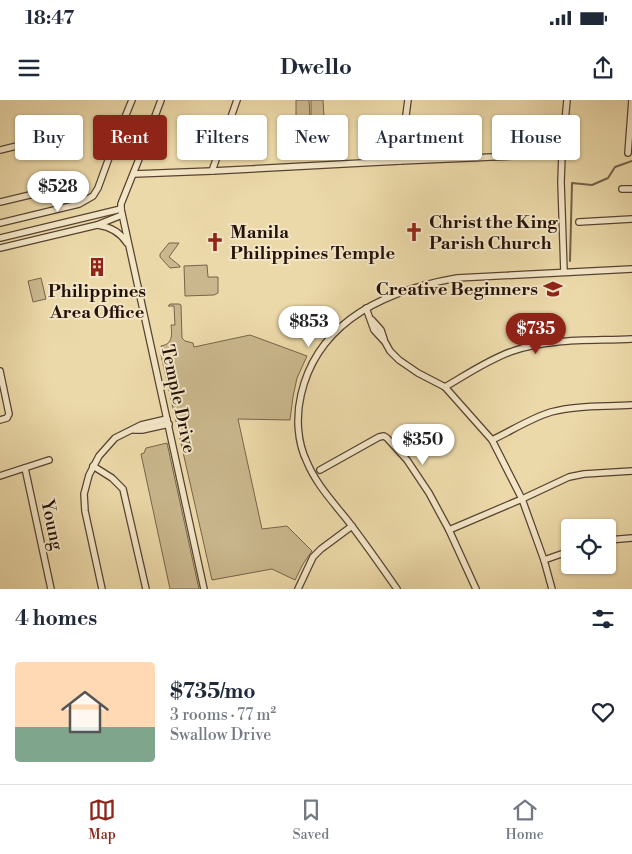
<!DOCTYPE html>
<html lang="en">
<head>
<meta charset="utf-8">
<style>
	body { margin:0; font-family:"Libre Bodoni",serif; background:#f6f6f7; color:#1f2937; height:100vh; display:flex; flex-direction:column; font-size:19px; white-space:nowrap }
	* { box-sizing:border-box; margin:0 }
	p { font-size:16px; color:#747a83 }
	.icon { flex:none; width:28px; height:28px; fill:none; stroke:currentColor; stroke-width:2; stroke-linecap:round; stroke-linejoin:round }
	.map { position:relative; height:489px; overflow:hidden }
	.side { display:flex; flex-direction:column; background:#fff; flex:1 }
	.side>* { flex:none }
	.hud { position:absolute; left:15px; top:15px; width:602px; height:45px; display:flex; gap:10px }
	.tools { position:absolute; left:561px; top:419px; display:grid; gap:10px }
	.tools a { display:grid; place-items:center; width:55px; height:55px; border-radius:5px; background:#fff; box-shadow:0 1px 4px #0004; font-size:25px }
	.price { position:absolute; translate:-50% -42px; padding:0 11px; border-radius:18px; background:#fff; color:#222; font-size:16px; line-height:32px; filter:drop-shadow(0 1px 2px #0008) }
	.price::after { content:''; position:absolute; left:50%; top:30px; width:15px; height:11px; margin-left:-8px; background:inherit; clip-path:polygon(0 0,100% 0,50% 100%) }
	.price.active { background:#8f2418; color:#fff }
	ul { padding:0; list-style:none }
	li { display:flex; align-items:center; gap:15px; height:125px; padding:0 15px }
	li+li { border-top:1px solid #e0e1e3 }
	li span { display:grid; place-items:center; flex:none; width:140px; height:100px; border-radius:5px; color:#555 }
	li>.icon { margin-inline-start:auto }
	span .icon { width:60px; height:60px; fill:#fffc; stroke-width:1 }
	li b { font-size:21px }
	h2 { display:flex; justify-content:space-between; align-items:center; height:60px; padding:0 15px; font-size:21px }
	.tag { padding:0 18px; border-radius:5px; background:#fff; box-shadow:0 1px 4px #0004; font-size:18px; line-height:45px }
	.tag.active { background:#8f2418; color:#fff }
	.status { display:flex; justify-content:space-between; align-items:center; height:35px; padding:0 25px; background:#fff; direction:ltr }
	.status svg { height:14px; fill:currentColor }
	header { display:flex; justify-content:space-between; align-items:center; height:65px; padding:0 15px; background:#fff; font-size:22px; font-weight:800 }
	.tab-bar { display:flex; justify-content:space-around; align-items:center; height:70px; border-top:1px solid #e0e1e3; background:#fff; font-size:14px; color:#747a83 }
	.tab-bar a { display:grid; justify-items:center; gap:2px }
	.tab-bar .active { color:#8f2418 }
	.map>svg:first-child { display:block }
	.green { fill:#cab78d; stroke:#77644a }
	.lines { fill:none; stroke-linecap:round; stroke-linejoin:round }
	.stream { stroke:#736047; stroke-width:2 }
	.minor-casing { stroke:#564330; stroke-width:8 }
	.minor { stroke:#f3e6c7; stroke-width:5.5 }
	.labels { text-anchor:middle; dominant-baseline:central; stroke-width:4; stroke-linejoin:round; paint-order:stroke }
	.poi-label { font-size:18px; font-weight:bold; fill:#241107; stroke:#f3e6c7; text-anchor:start }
	.street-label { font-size:18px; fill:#241107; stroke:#f3e6c7 }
</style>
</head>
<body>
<div class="status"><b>18:47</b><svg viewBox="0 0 49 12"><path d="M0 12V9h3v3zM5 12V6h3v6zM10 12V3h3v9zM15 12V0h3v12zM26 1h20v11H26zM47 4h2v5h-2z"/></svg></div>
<header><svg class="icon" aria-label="menu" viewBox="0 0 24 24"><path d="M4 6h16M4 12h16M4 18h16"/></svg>Dwello<svg class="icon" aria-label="share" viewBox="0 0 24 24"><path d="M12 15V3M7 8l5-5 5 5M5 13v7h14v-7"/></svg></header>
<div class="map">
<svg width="632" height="489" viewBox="0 0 632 489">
	<rect width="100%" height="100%" fill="#ecd9a9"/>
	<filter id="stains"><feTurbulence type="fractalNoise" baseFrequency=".004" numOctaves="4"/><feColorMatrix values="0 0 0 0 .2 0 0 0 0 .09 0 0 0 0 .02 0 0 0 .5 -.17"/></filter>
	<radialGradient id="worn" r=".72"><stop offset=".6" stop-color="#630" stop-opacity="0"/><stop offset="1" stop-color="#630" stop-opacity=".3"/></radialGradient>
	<g class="green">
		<path d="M296,0H309L310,17H296Z"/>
		<path d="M311,0H323L324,16L311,17Z"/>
		<path d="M169,143H179L169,157L180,166V167L170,168L160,157V154Z"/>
		<path d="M207,165L208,177H218V193L214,195L185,196L184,166Z"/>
		<path d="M41,178L46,199L33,202L28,181Z"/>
		<path d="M170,204H179L181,205L182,238L185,241L193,243L194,247L250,235L307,256L297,278L293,297L290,320L238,319L262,429L287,426L312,451L303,464L295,480L272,469L212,480L161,255L163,254L161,246C173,244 172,235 171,225H175L174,206H168Z"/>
		<path d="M167,343L199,489H170L141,354L144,353L146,348Z"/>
	</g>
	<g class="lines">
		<path class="stream" d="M570,161L572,83L592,85L608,78L615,67L632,61"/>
		<g class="minor-casing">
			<g id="minor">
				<path d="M161,0L141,54L121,104V109L204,489"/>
				<path d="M0,50L65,34"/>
				<path d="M628,53L632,0"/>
				<path d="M400,61L408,0"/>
				<path d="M212,71L237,0"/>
				<path d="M134,74L212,71L400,61L562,54"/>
				<path d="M622,89H632"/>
				<path d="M0,102L59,88"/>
				<path d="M579,122L632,119"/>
				<path d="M0,123L79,104L93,96L98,88L114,44L132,0"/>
				<path d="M98,125C111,127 120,132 127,143"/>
				<path d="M0,138L121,109"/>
				<path d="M0,148L97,125L122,115"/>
				<path d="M564,172L561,82L562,54L567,0"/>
				<path d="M366,208L374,230L385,242L390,251L399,260L418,273L445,287L492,340L522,399L544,460L552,489"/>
				<path d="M372,220L381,230L384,239"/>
				<path d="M0,271L9,314L7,318L0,320"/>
				<path d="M445,287C466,275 489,259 513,251C549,238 594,241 632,239"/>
				<path d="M134,330H142L169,324"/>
				<path d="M492,340C511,331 531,318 551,312C577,305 606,307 632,305"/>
				<path d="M93,366L112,378L123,389L146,489"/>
				<path d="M25,368L51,489"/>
				<path d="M320,370L379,337L384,336L387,338L407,360L429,393L449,430L476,489"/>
				<path d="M0,376L49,360"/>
				<path d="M449,430L522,399L569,377L584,374L632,371"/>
				<path d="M608,440L632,438"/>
				<path d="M544,460L570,451"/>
				<path d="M102,489L85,411L84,394L89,375L99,356L115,338L141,325L167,319"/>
				<path d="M298,489L313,457L321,449L352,426"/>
				<path d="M397,489C381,466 365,443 348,421C333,402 316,384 307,362C297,342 296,316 301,295C318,219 388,190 457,178L632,169"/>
			</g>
		</g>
		<use href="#minor" class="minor"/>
	</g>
	<defs>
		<g id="church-bare" transform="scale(1.5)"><path d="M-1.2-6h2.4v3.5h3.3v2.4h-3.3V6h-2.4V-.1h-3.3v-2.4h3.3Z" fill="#8f2418" stroke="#f3e6c7" stroke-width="2.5" paint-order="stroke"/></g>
		<g id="building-bare" transform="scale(1.5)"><path d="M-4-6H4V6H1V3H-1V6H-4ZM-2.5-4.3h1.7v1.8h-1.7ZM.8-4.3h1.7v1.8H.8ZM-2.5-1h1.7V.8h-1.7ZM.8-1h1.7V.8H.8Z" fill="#8f2418" stroke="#f3e6c7" stroke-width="2.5" paint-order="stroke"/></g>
		<g id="school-bare" transform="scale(1.5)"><path d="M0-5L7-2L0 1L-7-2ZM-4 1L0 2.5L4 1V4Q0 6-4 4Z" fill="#8f2418" stroke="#f3e6c7" stroke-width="2.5" paint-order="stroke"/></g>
	</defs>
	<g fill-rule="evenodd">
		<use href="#church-bare" x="414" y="132"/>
		<use href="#church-bare" x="215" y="142"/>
		<use href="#building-bare" x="97" y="167"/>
		<use href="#school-bare" x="553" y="189"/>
	</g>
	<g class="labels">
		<g class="poi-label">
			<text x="429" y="122">Christ the King<tspan x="429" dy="21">Parish Church</tspan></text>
			<text x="230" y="132">Manila<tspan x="230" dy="21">Philippines Temple</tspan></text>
			<text x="538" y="189" text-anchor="end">Creative Beginners</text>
			<text x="97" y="191" text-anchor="middle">Philippines<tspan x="97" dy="21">Area Office</tspan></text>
		</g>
		<g class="street-label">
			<text transform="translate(178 299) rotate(78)">Temple Drive</text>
			<text transform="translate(52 425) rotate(78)">Young</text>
		</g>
	</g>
	<rect width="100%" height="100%" filter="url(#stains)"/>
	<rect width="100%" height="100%" fill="url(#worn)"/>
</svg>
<div class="tools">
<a><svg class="icon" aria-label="locate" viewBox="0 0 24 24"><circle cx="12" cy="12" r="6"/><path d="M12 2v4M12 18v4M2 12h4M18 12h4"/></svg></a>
</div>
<b class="price" style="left:58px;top:113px">$528</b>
<b class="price" style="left:309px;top:248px">$853</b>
<b class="price active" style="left:536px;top:255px">$735</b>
<b class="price" style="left:423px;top:366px">$350</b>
<div class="hud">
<a class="tag">Buy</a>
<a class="tag active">Rent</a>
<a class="tag">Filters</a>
<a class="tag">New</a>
<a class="tag">Apartment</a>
<a class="tag">House</a>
</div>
</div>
<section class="side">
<h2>4 homes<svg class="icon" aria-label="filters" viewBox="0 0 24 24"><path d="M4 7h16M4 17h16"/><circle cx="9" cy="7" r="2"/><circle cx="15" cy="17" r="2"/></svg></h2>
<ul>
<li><span style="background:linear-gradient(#ffd9b3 65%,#7fa58c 0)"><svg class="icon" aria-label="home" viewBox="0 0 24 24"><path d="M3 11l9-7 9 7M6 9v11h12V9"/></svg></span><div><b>$735/mo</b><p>3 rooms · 77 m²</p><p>Swallow Drive</p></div><svg class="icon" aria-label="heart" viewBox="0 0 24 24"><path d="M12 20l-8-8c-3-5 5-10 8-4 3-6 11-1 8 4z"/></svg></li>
</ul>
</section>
<nav class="tab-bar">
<a class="active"><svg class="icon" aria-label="map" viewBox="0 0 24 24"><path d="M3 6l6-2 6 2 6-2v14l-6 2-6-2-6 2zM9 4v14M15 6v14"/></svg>Map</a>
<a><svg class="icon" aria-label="saved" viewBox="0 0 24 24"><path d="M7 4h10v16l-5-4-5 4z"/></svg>Saved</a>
<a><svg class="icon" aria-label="home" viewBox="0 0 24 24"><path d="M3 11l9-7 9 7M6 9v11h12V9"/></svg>Home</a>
</nav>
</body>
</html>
